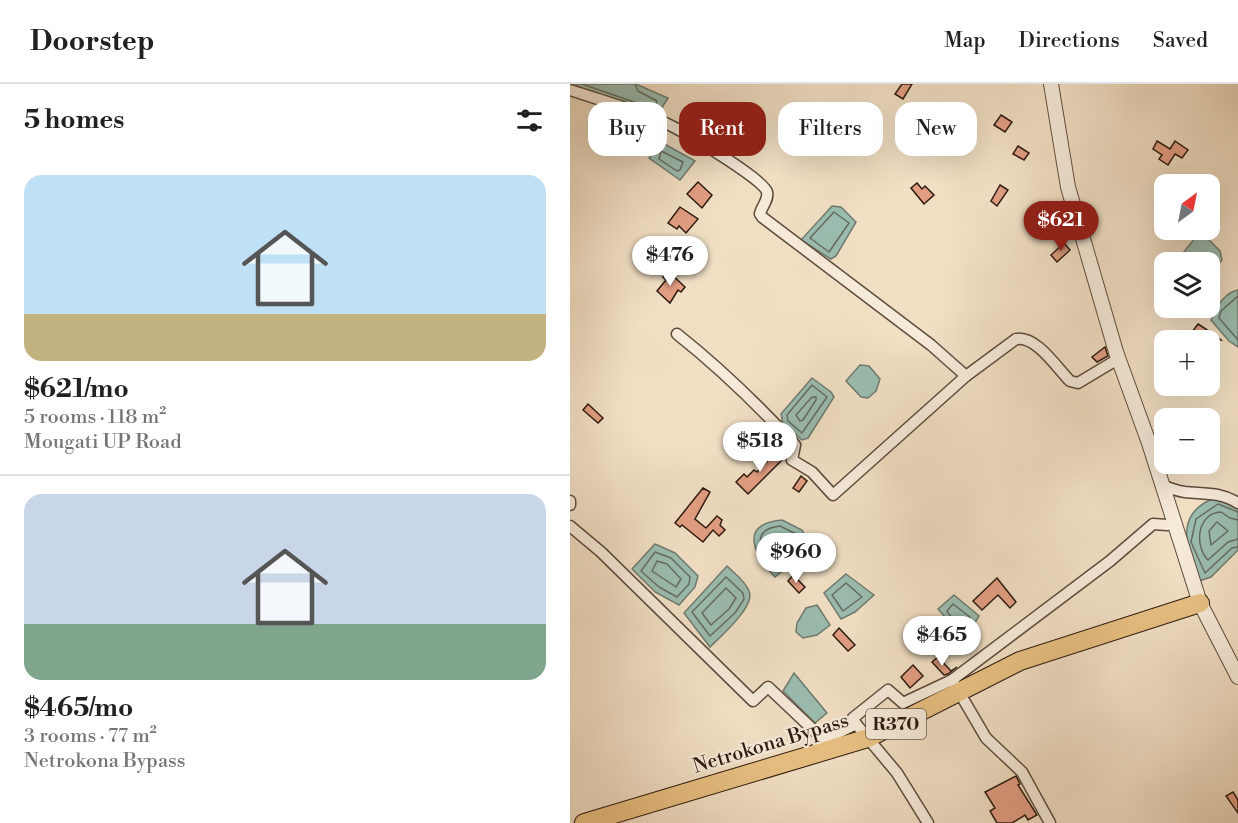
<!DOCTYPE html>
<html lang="en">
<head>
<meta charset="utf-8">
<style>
	body { margin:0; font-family:"Libre Bodoni",serif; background:#f6f6f6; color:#202124; height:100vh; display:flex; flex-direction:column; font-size:22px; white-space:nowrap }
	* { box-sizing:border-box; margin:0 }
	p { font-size:20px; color:#757577 }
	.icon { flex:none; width:33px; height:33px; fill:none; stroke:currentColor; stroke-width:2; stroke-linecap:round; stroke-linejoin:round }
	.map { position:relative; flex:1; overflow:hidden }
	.drawer { display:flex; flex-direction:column; background:#fff; width:570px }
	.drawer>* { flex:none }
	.guide { position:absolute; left:18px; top:18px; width:560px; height:54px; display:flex; gap:12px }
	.needle { width:39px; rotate:32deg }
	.tools { position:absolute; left:584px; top:90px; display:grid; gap:12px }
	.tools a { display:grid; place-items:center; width:66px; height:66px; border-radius:12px; background:#fff; box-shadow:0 6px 24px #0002; font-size:30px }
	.price { position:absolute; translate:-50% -51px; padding:0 14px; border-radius:21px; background:#fff; color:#222; font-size:20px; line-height:39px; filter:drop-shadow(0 2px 3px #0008) }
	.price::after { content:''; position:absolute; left:50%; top:36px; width:18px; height:14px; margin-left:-9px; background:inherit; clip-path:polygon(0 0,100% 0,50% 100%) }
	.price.on { background:#8f2418; color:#fff }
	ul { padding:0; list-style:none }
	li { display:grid; align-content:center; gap:12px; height:318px; padding:0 24px }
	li+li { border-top:2px solid #e0e0e0 }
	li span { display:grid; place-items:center; height:186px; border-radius:18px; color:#555 }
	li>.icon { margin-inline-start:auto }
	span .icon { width:108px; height:108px; fill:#fffc; stroke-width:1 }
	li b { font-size:26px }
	h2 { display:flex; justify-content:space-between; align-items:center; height:72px; padding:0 24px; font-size:26px }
	.chip { padding:0 21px; border-radius:18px; background:#fff; box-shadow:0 6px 24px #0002; font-size:21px; line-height:54px }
	.chip.on { background:#8f2418; color:#fff }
	header { display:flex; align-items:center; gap:36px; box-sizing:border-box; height:84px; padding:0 30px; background:#fff; border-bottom:2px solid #e0e0e0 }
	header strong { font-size:28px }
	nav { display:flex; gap:33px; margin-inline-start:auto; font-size:21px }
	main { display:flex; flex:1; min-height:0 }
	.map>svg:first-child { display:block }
	.water { fill:#9bbdb0; stroke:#6f7c70; stroke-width:1.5 }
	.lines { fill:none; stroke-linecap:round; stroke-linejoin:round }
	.shore { stroke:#646c60; stroke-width:1.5 }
	.building { fill:#e29e83; stroke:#2d1a0f; stroke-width:1.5 }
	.minor-casing { stroke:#5e4b3c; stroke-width:13 }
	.tertiary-casing { stroke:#5e4b3c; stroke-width:16 }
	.primary-casing { stroke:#2d1a0f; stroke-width:20 }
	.minor { stroke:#f6ead9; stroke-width:10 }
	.tertiary { stroke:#f6ead9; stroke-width:14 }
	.primary { stroke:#e8c082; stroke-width:18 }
	.labels { text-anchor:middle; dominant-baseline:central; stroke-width:4.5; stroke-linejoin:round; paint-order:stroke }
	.shield { fill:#f6ead9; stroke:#69584c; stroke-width:1.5 }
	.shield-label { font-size:18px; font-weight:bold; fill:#2d1a0f }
	.street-label { font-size:20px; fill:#2d1a0f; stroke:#f6ead9 }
</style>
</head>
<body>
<header>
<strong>Doorstep</strong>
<nav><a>Map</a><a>Directions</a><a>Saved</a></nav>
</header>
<main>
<section class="drawer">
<h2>5 homes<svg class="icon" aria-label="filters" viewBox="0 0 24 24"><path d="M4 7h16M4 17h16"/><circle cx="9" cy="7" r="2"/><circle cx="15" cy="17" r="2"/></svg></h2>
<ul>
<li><span style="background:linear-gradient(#bfe0f5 75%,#c2b280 0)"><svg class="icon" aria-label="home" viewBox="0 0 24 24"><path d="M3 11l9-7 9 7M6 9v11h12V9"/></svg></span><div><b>$621/mo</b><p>5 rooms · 118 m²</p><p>Mougati UP Road</p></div></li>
<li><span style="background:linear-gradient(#c9d6e8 70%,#7fa58c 0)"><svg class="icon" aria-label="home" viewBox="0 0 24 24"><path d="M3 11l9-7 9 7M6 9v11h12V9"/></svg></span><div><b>$465/mo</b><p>3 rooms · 77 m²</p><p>Netrokona Bypass</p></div></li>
</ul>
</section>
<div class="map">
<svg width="668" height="739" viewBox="0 0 668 739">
	<rect width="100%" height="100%" fill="#f1dfc4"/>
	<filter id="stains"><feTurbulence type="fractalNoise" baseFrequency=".00333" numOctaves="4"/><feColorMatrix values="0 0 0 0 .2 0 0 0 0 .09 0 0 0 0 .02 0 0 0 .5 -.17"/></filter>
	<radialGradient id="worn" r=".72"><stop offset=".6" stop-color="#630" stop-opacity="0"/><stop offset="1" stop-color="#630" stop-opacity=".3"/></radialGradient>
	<g class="water">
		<path d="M0,0H66L98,14L86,33L0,2Z"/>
		<path d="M91,58L125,77L110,96L79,74Z"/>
		<path d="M262,122L271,123L286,138L266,172L261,175L231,156Z"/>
		<path d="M635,152L650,167L652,176L639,191V178H606L625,154Z"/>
		<path d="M668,206V263L659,257L641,236C646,223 654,209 668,206Z"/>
		<path d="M290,281L299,282L310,295L306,307L298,314L291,313L276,297Z"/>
		<path d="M242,294L261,308L264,313L238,354L232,356L213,340L211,330Z"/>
		<path d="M647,413L658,415L668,424V466L641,493L629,497C617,464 602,429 647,413Z"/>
		<path d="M212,436L232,446L239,459L234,470L205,493C185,472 167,440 212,436Z"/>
		<path d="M85,460L105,469L128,492L125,503L109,521L85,508L62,485Z"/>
		<path d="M157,482C164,489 176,498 179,507C186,522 150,553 140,563L114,529Z"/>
		<path d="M276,490L304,511L285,528L271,535L254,509Z"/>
		<path d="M384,511L409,532L399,549L391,551L368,525Z"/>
		<path d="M247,521L260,541L247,551L233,554L226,548L227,539L236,524Z"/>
		<path d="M224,589L257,629L245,639L213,607Z"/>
	</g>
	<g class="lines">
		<g class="shore">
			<path d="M12,0L84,25L87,17L68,7L65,0"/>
			<path d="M91,67L113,78L110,86L107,87L89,75Z"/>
			<path d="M264,128L279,139L259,168L240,154Z"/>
			<path d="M668,212L651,227L649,234L668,256"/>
			<path d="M242,301L257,313L232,349L218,337L217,331Z"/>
			<path d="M242,313H246V316L233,336L230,337L226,331Z"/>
			<path d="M668,428L648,420L626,435L621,458L635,489L662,464L668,463"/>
			<path d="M668,436L660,434L651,428C627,429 624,462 638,476L658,458L668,455"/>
			<path d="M647,438L658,447L641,461L639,447Z"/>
			<path d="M210,442L228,451L232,459L229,466L206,484C189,470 180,445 210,442Z"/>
			<path d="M208,450L224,460L207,474L197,460L199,453Z"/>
			<path d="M85,468L101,474L120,493L119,500L107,513L89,503L71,487Z"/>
			<path d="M87,477L97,480L111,495L106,503L82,487Z"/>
			<path d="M156,493L173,509L174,515L165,529L140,552L122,528Z"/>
			<path d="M276,499L292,513L273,527L262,511Z"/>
			<path d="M156,504L166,514L159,525L141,541L132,529Z"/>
			<path d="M383,520L400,533L394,544L384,537L377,527Z"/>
		</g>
	</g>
	<g class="building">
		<path d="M332,0H342L333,15L325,10Z"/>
		<path d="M431,31L442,38L435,48L424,41Z"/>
		<path d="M587,57L600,65L605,57L618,66L612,74L605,70L598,81L589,75L592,71L583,65Z"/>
		<path d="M448,62L459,69L454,76L443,70Z"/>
		<path d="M128,98L142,111L132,124L117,110Z"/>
		<path d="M347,99L352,105L355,102L364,111L354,120L341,104Z"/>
		<path d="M430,101L438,106L427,122L421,117Z"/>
		<path d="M110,123L128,135L116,149L109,142L107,145L98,139Z"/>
		<path d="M494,159L500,166L487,178L481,171Z"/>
		<path d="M98,187L115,203L111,208L108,206L100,219L87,207L96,196L93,193Z"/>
		<path d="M628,240L639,247L651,256H636L622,248Z"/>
		<path d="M535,263L538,272L527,278L522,273Z"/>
		<path d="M18,320L33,334L28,339L13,326Z"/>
		<path d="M208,366L215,373L178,410L166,398L174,390L177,393L184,386L187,388Z"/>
		<path d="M231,392L237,397L229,408L223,404Z"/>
		<path d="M133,404L140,408L125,435L136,444L147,432L152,436L150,441L155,446L149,452L143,446L133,458L112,441L110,443L105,439Z"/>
		<path d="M223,491L235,503L229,509L218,497Z"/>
		<path d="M427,494L446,518L440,524L428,511L412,526L403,517Z"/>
		<path d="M269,544L285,561L278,567L263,551Z"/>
		<path d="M368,573L381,587L387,583L378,590L374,591L362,578Z"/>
		<path d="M343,581L353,592L340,604L331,593Z"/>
		<path d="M446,692L450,700L448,701L467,731L458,736L455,731L442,739H427L420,727L425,724L415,708Z"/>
		<path d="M663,708L668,716V729L656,712Z"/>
	</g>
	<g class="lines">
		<g class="minor-casing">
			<g id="minor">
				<path d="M0,6C30,16 62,25 91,37C108,44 194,95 197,108C199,116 191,123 190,130L192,133L361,261L396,292"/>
				<path d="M107,250C150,284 188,321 225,361L222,376L242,388L263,411L396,292L446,255C466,251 487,284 500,297L508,299L548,275"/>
				<path d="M592,401C599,404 608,407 615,408C635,410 651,408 668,419"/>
				<path d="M0,417V421"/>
				<path d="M0,442L31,468L183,617L198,603L254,656L286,640L327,689L358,739"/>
				<path d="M286,640L283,634L318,606L333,619L382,596"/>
				<path d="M480,739L452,688L416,654L382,596L540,477L583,440L597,441L602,439"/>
			</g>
		</g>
		<g class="tertiary-casing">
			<path id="tertiary" d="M481,0L498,103L546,268L579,359L630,519L668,593"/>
		</g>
		<g class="primary-casing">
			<path id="primary" d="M14,739L298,654L450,577L630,519"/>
		</g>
		<use href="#minor" class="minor"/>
		<use href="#tertiary" class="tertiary"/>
		<use href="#primary" class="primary"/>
	</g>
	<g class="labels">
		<rect class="shield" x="296" y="625" width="60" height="30" rx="4.5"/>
		<g class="shield-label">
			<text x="326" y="640">R370</text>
		</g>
		<g class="street-label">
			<text transform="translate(201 660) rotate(-17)">Netrokona Bypass</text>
		</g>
	</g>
	<rect width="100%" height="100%" filter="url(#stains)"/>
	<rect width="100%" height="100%" fill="url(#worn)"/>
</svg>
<div class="tools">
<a><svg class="needle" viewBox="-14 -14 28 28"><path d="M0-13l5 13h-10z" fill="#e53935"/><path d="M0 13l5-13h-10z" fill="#757577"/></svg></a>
<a><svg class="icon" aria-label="layers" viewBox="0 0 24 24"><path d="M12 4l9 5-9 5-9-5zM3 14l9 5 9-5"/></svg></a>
<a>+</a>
<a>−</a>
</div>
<b class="price on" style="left:491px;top:168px">$621</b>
<b class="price" style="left:100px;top:203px">$476</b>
<b class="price" style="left:190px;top:389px">$518</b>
<b class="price" style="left:226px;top:500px">$960</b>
<b class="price" style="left:372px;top:583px">$465</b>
<div class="guide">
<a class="chip">Buy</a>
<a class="chip on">Rent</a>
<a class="chip">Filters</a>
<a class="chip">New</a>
</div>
</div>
</main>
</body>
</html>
